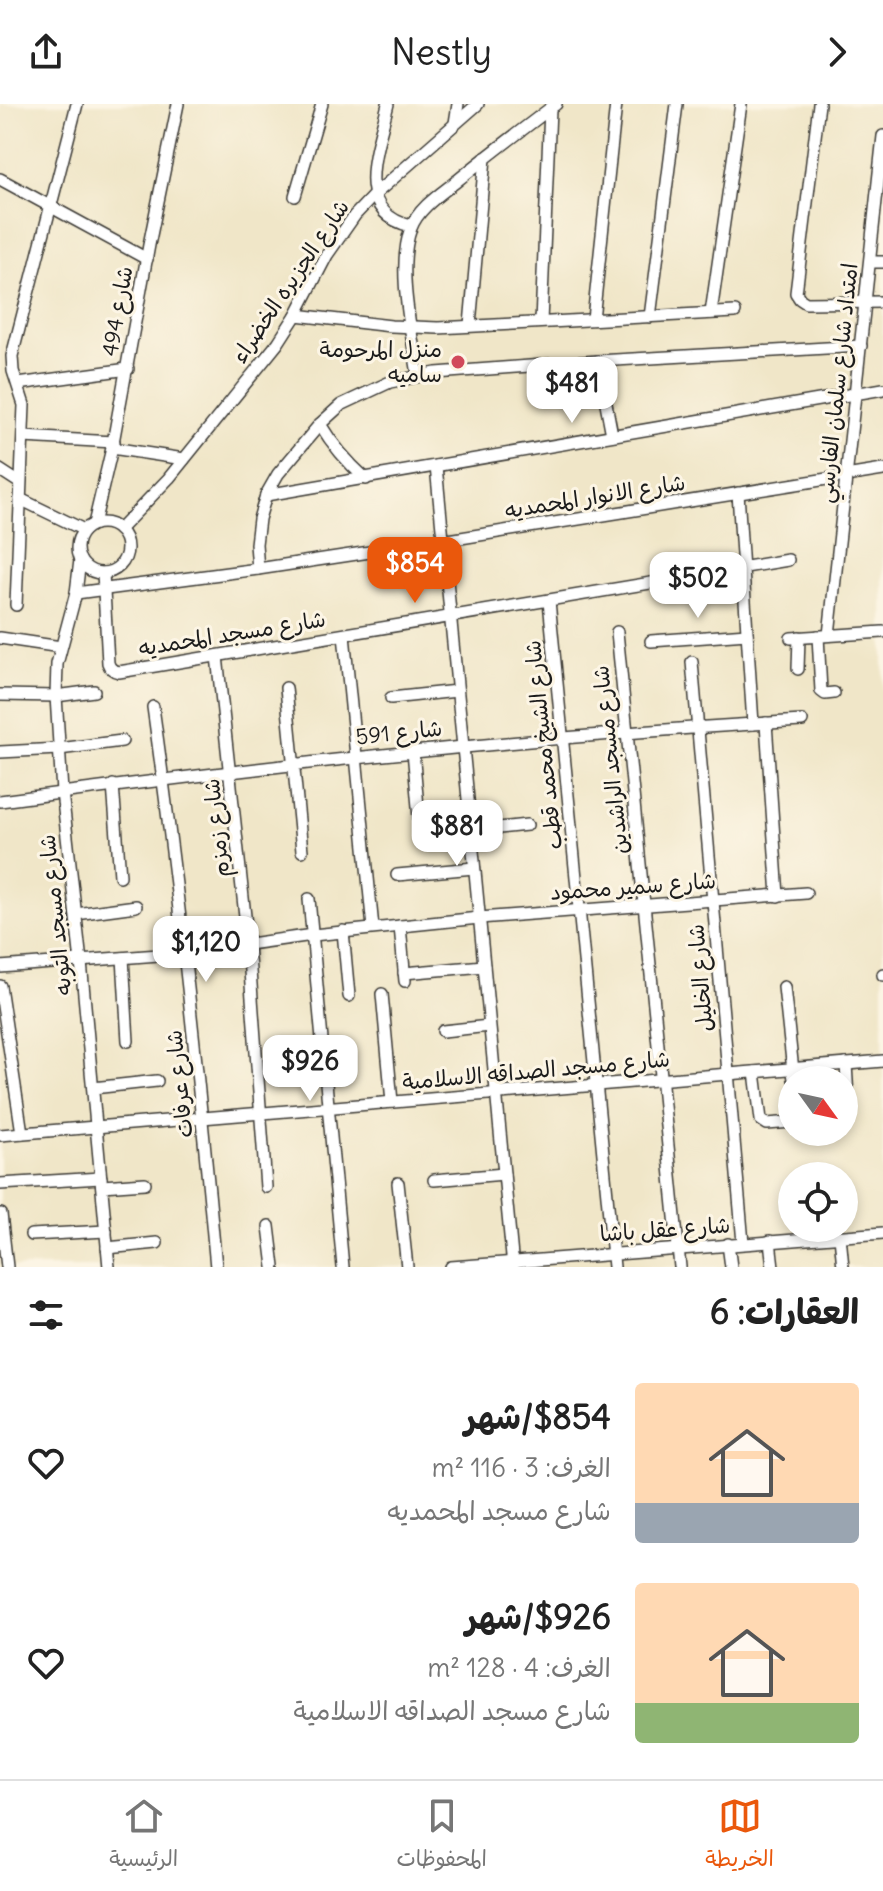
<!DOCTYPE html>
<html lang="ar">
<head>
<meta charset="utf-8">
<style>
	body { margin:0; font-family:Delius,"Playpen Sans Arabic",sans-serif; background:#f6f6f6; color:#222; direction:rtl; height:100vh; display:flex; flex-direction:column; font-size:30px; white-space:nowrap }
	* { box-sizing:border-box; margin:0 }
	p { font-size:26px; color:#767676 }
	.icon { flex:none; width:44px; height:44px; fill:none; stroke:currentColor; stroke-width:2; stroke-linecap:round; stroke-linejoin:round }
	.map { position:relative; height:1163px; overflow:hidden; direction:ltr }
	.side { display:flex; flex-direction:column; background:#fff; flex:1 }
	.side>* { flex:none }
	.needle { width:52px; rotate:123deg }
	.buttons { position:absolute; left:778px; top:962px; display:grid; gap:16px }
	.buttons a { display:grid; place-items:center; width:80px; height:80px; border-radius:50%; background:#fff; box-shadow:0 4px 12px #0003; font-size:40px }
	.price { position:absolute; translate:-50% -68px; padding:0 18px; border-radius:16px; background:#fff; color:#222; font-size:26px; line-height:52px; filter:drop-shadow(0 2px 4px #0008) }
	.price::after { content:''; position:absolute; left:50%; top:48px; width:24px; height:18px; margin-left:-12px; background:inherit; clip-path:polygon(0 0,100% 0,50% 100%) }
	.price.current { background:#ea580c; color:#fff }
	ul { padding:0; list-style:none }
	li { display:flex; align-items:center; gap:24px; height:200px; padding:0 24px }
	li span { display:grid; place-items:center; flex:none; width:224px; height:160px; border-radius:8px; color:#555 }
	li>.icon { margin-inline-start:auto }
	span .icon { width:96px; height:96px; fill:#fffc; stroke-width:1 }
	li b { font-size:34px }
	h2 { display:flex; justify-content:space-between; align-items:center; height:96px; padding:0 24px; font-size:34px }
	header { display:flex; justify-content:space-between; align-items:center; height:104px; padding:0 24px; background:#fff; font-size:36px; font-weight:600 }
	.tabs { display:flex; justify-content:space-around; align-items:center; height:112px; border-top:2px solid #e0e0e0; background:#fff; font-size:22px; color:#767676 }
	.tabs a { display:grid; justify-items:center; gap:4px }
	.tabs .current { color:#ea580c }
	.map>svg:first-child { display:block }
	.lines { fill:none; stroke-linecap:round; stroke-linejoin:round }
	.street-casing { stroke:#3c3a36; stroke-width:14 }
	.street { stroke:#fff; stroke-width:11 }
	.poi-dot { fill:#d1495b; stroke:#fcf5e5; stroke-width:3 }
	.labels { text-anchor:middle; dominant-baseline:central; stroke-width:6; stroke-linejoin:round; paint-order:stroke }
	.street-label { font-size:22px; fill:#1c1c1c; stroke:#fcf5e5 }
	.poi-label { font-size:22px; fill:#1c1c1c; stroke:#fcf5e5; text-anchor:end }
</style>
</head>
<body>
<header><svg class="icon" aria-label="forward" viewBox="0 0 24 24"><path d="M9 5l7 7-7 7"/></svg>Nestly<svg class="icon" aria-label="share" viewBox="0 0 24 24"><path d="M12 15V3M7 8l5-5 5 5M5 13v7h14v-7"/></svg></header>
<div class="map">
<svg width="883" height="1163" viewBox="0 0 883 1163">
	<rect width="100%" height="100%" fill="#fcf5e5"/>
	<filter id="ink" filterUnits="userSpaceOnUse"><feTurbulence type="fractalNoise" baseFrequency=".0125" numOctaves="2"/><feDisplacementMap in="SourceGraphic" scale="16" xChannelSelector="R" yChannelSelector="G"/><feConvolveMatrix kernelMatrix="1 2 1 2 8 2 1 2 1" color-interpolation-filters="sRGB"/></filter>
	<filter id="wash" filterUnits="userSpaceOnUse"><feTurbulence type="fractalNoise" baseFrequency=".006" numOctaves="4" result="noise"/><feDisplacementMap in="SourceGraphic" scale="32" xChannelSelector="R" yChannelSelector="G"/><feGaussianBlur stdDeviation="1.8" result="paint"/><feColorMatrix in="noise" values="0 0 0 0 0 0 0 0 0 0 0 0 0 0 0 0 0 1.4 0 .05"/><feComposite in="paint" operator="in"/></filter>
	<g filter="url(#wash)">
		<rect width="100%" height="100%" fill="#f0e6c8"/>
	</g>
	<g filter="url(#ink)">
		<g class="lines">
			<g class="street-casing">
				<g id="street">
					<path d="M388,0C378,43 350,108 411,122"/>
					<path d="M819,0L796,189L800,195L806,199L883,198"/>
					<path d="M455,19L458,0"/>
					<path d="M0,75L147,155"/>
					<path d="M295,92L322,0"/>
					<path d="M870,158H883"/>
					<path d="M711,209L741,0"/>
					<path d="M296,211L391,222L438,224L735,208"/>
					<path d="M650,213L677,0"/>
					<path d="M593,215L616,0"/>
					<path d="M541,218L550,5"/>
					<path d="M470,221L485,54"/>
					<path d="M598,257L612,331"/>
					<path d="M418,271C412,229 396,164 411,124C419,103 442,89 458,76C490,50 523,25 556,0"/>
					<path d="M18,280L128,265"/>
					<path d="M320,320C333,342 347,358 366,375"/>
					<path d="M23,333L114,338"/>
					<path d="M112,344L184,355"/>
					<path d="M436,362L513,1163"/>
					<path d="M0,366L20,379"/>
					<path d="M738,389L753,620"/>
					<path d="M266,391L883,285"/>
					<path d="M20,395L84,426"/>
					<circle cx="102" cy="444" r="25"/>
					<path d="M94,420L112,344L149,141L178,0"/>
					<path d="M119,426L169,374L278,239L296,211L327,151L355,111L374,91L478,0"/>
					<path d="M80,456L76,489L57,560L56,592L62,688L81,858L109,1163"/>
					<path d="M258,465L256,440L259,415L266,391L278,370L320,320L341,301L390,278L436,269L598,257L861,242"/>
					<path d="M103,469L108,559C110,565 113,567 119,568L788,456"/>
					<path d="M76,489L258,465L442,437L883,366"/>
					<path d="M549,497L614,1163"/>
					<path d="M16,501L24,301L13,267L12,252L77,0"/>
					<path d="M617,528L680,1163"/>
					<path d="M344,531L373,824"/>
					<path d="M829,531L883,32"/>
					<path d="M818,532L821,587L825,590L834,589"/>
					<path d="M0,534L61,543"/>
					<path d="M791,534L883,528"/>
					<path d="M651,537L747,530"/>
					<path d="M217,552L248,840L266,1083"/>
					<path d="M692,558L743,1139"/>
					<path d="M798,565L799,533"/>
					<path d="M286,584L302,747"/>
					<path d="M0,591L56,592L94,587"/>
					<path d="M391,594L457,587"/>
					<path d="M153,603C179,789 199,976 216,1163"/>
					<path d="M766,619L778,792"/>
					<path d="M413,647L420,725"/>
					<path d="M0,648L59,645L122,637"/>
					<path d="M113,681L120,772"/>
					<path d="M0,697C267,661 534,632 802,617"/>
					<path d="M471,727L527,721"/>
					<path d="M397,771L474,764"/>
					<path d="M309,795L343,1163"/>
					<path d="M76,810L136,802"/>
					<path d="M400,822L405,877"/>
					<path d="M343,827L349,892"/>
					<path d="M123,854L128,937"/>
					<path d="M0,863L185,849L313,831L479,814L806,789"/>
					<path d="M404,869L484,862"/>
					<path d="M883,870V871"/>
					<path d="M0,882L22,1029"/>
					<path d="M784,883L794,976"/>
					<path d="M382,890L392,998"/>
					<path d="M443,927L489,922"/>
					<path d="M755,968L761,1016L767,1020L792,1018"/>
					<path d="M93,984L157,977"/>
					<path d="M844,1015L848,1013L849,1010L846,960"/>
					<path d="M0,1031L883,957"/>
					<path d="M434,1076L504,1070"/>
					<path d="M398,1079L407,1163"/>
					<path d="M0,1080L101,1074"/>
					<path d="M102,1082L145,1079"/>
					<path d="M1,1110L7,1163"/>
					<path d="M269,1122L274,1163"/>
					<path d="M31,1131L106,1127"/>
					<path d="M840,1132L843,1163"/>
					<path d="M770,1137L773,1163"/>
					<path d="M728,1140L731,1163"/>
					<path d="M107,1144L157,1139"/>
					<path d="M451,1163L883,1129"/>
				</g>
			</g>
			<use href="#street" class="street"/>
		</g>
	</g>
	<circle class="poi-dot" cx="458" cy="258" r="8"/>
	<g class="labels">
		<g class="street-label">
			<text transform="translate(290 177) rotate(-56)">شارع الجزيره الخضراء</text>
			<text transform="translate(117 207) rotate(-80)">شارع 494</text>
			<text transform="translate(837 279) rotate(-84)">امتداد شارع سلمان الفارسي</text>
			<text transform="translate(595 392) rotate(-9)">شارع الانوار المحمديه</text>
			<text transform="translate(232 529) rotate(-9)">شارع مسجد المحمديه</text>
			<text transform="translate(399 628) rotate(-6)">شارع 591</text>
			<text transform="translate(543 641) rotate(-96)">شارع الشيخ محمد قطب</text>
			<text transform="translate(610 656) rotate(-96)">شارع مسجد الراشدين</text>
			<text transform="translate(216 724) rotate(-96)">شارع زمزم</text>
			<text transform="translate(633 782) rotate(-4)">شارع سمير محمود</text>
			<text transform="translate(55 811) rotate(-96)">شارع مسجد التوبه</text>
			<text transform="translate(700 874) rotate(-95)">شارع الخليل</text>
			<text transform="translate(536 966) rotate(-5)">شارع مسجد الصداقه الاسلامية</text>
			<text transform="translate(179 980) rotate(-96)">شارع عرفات</text>
			<text transform="translate(665 1125) rotate(-4)">شارع عقل باشا</text>
		</g>
		<g class="poi-label">
			<text x="442" y="245">منزل المرحومة<tspan x="442" dy="25">ساميه</tspan></text>
		</g>
	</g>
</svg>
<div class="buttons">
<a><svg class="needle" viewBox="-14 -14 28 28"><path d="M0-13l5 13h-10z" fill="#e53935"/><path d="M0 13l5-13h-10z" fill="#767676"/></svg></a>
<a><svg class="icon" aria-label="locate" viewBox="0 0 24 24"><circle cx="12" cy="12" r="6"/><path d="M12 2v4M12 18v4M2 12h4M18 12h4"/></svg></a>
</div>
<b class="price" style="left:572px;top:321px">$481</b>
<b class="price current" style="left:415px;top:501px">$854</b>
<b class="price" style="left:698px;top:516px">$502</b>
<b class="price" style="left:457px;top:764px">$881</b>
<b class="price" style="left:206px;top:880px">$1,120</b>
<b class="price" style="left:310px;top:999px">$926</b>
</div>
<section class="side">
<h2>العقارات: 6<svg class="icon" aria-label="filters" viewBox="0 0 24 24"><path d="M4 7h16M4 17h16"/><circle cx="9" cy="7" r="2"/><circle cx="15" cy="17" r="2"/></svg></h2>
<ul>
<li><span style="background:linear-gradient(#ffd9b3 75%,#9aa5b1 0)"><svg class="icon" aria-label="home" viewBox="0 0 24 24"><path d="M3 11l9-7 9 7M6 9v11h12V9"/></svg></span><div><b>$854/شهر</b><p>الغرف: 3 · 116 m²</p><p>شارع مسجد المحمديه</p></div><svg class="icon" aria-label="heart" viewBox="0 0 24 24"><path d="M12 20l-8-8c-3-5 5-10 8-4 3-6 11-1 8 4z"/></svg></li>
<li><span style="background:linear-gradient(#ffd9b3 75%,#8fb573 0)"><svg class="icon" aria-label="home" viewBox="0 0 24 24"><path d="M3 11l9-7 9 7M6 9v11h12V9"/></svg></span><div><b>$926/شهر</b><p>الغرف: 4 · 128 m²</p><p>شارع مسجد الصداقه الاسلامية</p></div><svg class="icon" aria-label="heart" viewBox="0 0 24 24"><path d="M12 20l-8-8c-3-5 5-10 8-4 3-6 11-1 8 4z"/></svg></li>
</ul>
</section>
<nav class="tabs">
<a class="current"><svg class="icon" aria-label="map" viewBox="0 0 24 24"><path d="M3 6l6-2 6 2 6-2v14l-6 2-6-2-6 2zM9 4v14M15 6v14"/></svg>الخريطة</a>
<a><svg class="icon" aria-label="saved" viewBox="0 0 24 24"><path d="M7 4h10v16l-5-4-5 4z"/></svg>المحفوظات</a>
<a><svg class="icon" aria-label="home" viewBox="0 0 24 24"><path d="M3 11l9-7 9 7M6 9v11h12V9"/></svg>الرئيسية</a>
</nav>
</body>
</html>
